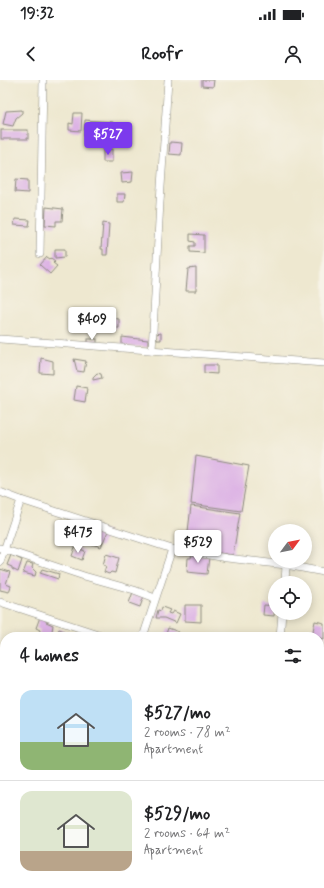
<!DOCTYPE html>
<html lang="en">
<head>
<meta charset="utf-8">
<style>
	body { margin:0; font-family:Mynerve,sans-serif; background:#f2f2f2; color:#202124; height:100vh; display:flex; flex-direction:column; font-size:15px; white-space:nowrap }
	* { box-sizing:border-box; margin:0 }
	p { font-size:13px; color:#757577 }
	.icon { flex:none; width:22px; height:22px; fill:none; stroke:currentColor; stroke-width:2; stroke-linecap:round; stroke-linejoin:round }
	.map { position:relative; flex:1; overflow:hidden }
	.drawer { position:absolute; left:0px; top:552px; width:324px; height:256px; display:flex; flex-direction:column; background:#fff; border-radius:16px 16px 0 0; box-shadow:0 2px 10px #0003 }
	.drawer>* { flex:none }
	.needle { width:26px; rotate:58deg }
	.buttons { position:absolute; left:268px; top:444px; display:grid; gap:8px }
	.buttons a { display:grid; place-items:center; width:44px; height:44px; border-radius:50%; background:#fff; box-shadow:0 2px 10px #0003; font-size:20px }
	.price { position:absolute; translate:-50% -34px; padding:0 9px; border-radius:4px; background:#fff; color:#222; font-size:13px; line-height:26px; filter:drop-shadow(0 1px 2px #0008) }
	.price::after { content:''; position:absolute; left:50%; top:24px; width:12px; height:9px; margin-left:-6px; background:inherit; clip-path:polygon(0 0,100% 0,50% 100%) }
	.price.on { background:#7c3aed; color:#fff }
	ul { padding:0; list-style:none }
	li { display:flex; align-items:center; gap:12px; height:100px; padding:0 20px }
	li+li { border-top:1px solid #e0e0e0 }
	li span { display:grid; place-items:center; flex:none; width:112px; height:80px; border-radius:12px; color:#555 }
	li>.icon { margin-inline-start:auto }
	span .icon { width:48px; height:48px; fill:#fffc; stroke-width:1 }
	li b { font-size:17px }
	h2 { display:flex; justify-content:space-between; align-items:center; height:48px; padding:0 20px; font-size:17px }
	.status { display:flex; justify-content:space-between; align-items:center; height:28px; padding:0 20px; background:#fff; direction:ltr }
	.status svg { height:11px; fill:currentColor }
	header { display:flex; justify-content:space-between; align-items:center; height:52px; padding:0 20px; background:#fff; font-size:18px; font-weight:800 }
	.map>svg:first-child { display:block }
	.building { fill:#ddb3e5 }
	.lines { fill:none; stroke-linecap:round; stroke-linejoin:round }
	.street-casing { stroke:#8c8a7e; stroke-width:8 }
	.street { stroke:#fff; stroke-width:7 }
</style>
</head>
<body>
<div class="status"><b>19:32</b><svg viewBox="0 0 49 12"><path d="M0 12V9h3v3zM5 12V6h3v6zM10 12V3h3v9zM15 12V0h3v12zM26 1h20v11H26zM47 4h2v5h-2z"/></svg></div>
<header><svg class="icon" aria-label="back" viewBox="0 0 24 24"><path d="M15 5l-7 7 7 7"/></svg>Roofr<svg class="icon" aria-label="person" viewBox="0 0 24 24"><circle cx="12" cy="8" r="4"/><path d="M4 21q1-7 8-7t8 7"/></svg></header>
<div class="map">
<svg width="324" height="808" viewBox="0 0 324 808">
	<rect width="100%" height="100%" fill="#f7f3e8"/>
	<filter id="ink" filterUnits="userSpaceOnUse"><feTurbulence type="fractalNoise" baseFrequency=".025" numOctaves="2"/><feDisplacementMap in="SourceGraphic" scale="8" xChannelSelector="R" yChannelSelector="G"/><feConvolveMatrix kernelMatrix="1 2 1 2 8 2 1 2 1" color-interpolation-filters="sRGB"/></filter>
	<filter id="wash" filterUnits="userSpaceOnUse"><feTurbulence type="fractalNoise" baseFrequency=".012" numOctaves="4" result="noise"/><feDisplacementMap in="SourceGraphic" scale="16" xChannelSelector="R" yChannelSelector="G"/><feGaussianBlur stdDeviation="0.9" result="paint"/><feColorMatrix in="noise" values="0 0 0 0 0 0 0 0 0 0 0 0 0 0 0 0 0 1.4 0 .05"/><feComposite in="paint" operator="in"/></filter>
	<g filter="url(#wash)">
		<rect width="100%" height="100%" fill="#eee8d0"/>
		<g id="blocks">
			<g class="building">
				<path d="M202,0H214L213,7L202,6Z"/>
				<path d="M22,30V33L16,38L13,46L3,44L6,31Z"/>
				<path d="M74,33H82L81,51L69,50V43L73,44Z"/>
				<path d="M85,40L113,42L112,58L84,56Z"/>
				<rect x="1" y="50" width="27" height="9"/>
				<path d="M170,62L182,63L181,75L169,74Z"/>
				<path d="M112,69V82H103V70Z"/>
				<path d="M133,92L132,102L122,103L121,93Z"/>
				<path d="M16,99L28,100V113L15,112Z"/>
				<path d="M117,114H125L124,122H117Z"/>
				<path d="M46,127L63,129L62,141H56V146L45,145Z"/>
				<path d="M15,139L30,140L29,146L14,145Z"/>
				<path d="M103,143L109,144L107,175H103V169H101Z"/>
				<path d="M190,154L204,155V173L190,172V166H195V162L190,161Z"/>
				<path d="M55,169H65V177L55,178Z"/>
				<path d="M47,177L50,179L51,178L55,181L53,183L57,186L50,194L40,185Z"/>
				<path d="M196,188V211H186L188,189Z"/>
				<path d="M110,238L119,239V248H109Z"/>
				<path d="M161,253V260H157L156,254Z"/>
				<path d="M122,257L148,260V267L122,266Z"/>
				<rect x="88" y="259" width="9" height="4"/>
				<path d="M41,278L53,281V294L40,293Z"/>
				<path d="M74,279L86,281L84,292L77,291Z"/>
				<path d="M204,285H217V294L204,293Z"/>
				<path d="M97,293L101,294L102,298L93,300V297Z"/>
				<path d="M76,306L87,308L85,322L74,320Z"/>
				<path d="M196,376L249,386L241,431L191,424Z"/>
				<path d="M191,426L240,433L233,475L186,468Z"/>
				<path d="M98,448L108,451L101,467L92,464Z"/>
				<path d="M75,467L85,471L82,480L72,476Z"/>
				<path d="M106,474L119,478L115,493L111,492L109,494L104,492L106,486L103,485Z"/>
				<path d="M192,474L209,477L207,494L187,492L188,478H191Z"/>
				<path d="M11,475L22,480L18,492L12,489V487L7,485Z"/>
				<path d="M27,483L33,484L32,488L36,492L35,496L23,493Z"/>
				<path d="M0,489L10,492L6,504L11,506L9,512L0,510Z"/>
				<path d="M42,489L59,494L58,499L40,493Z"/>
				<path d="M133,512L144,516L140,527L129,523Z"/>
				<path d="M185,525H201V542L185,541Z"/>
				<path d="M264,525L275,526L274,536L263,535Z"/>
				<path d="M162,527L170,530L168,533L171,534L173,531L180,534L176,543L164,538H156L158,530L161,531Z"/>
				<path d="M40,537L46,539V542L53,545L51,557L46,556L42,557L38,556L40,550L36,548Z"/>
				<path d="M315,541L324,543V559L312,556Z"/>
				<path d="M168,548L179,552L177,557H165Z"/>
				<path d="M59,549L69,553L67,557H55Z"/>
				<path d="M3,670L5,671V683L3,682V678H1Z"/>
				<path d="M0,691L5,692V705L0,704Z"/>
				<path d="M48,803H58V808H47Z"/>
				<path d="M147,803H160L159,808L146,807Z"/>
			</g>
		</g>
	</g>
	<g filter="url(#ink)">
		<use href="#blocks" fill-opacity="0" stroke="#8c8a7e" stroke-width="1"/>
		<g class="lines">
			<g class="street-casing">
				<g id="street">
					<path d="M40,174L43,0"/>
					<path d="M0,259L324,283"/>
					<path d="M152,270L160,122L168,0"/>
					<path d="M0,412L21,420L172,469L227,478L286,485L324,492"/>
					<path d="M0,468L84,496L134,510L155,518"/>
					<path d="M0,482L21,420"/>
					<path d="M285,503L286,485"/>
					<path d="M0,522L107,557"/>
					<path d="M143,557L172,469"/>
					<path d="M280,557L282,533"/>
					<path d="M319,571L324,572"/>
					<path d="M0,640L5,638"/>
					<path d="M0,659L5,660"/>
					<path d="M0,710L5,711"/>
					<path d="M0,758L5,759"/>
					<path d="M91,808V803"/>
					<path d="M262,808V803"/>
				</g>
			</g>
			<use href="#street" class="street"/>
		</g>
	</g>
</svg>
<div class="buttons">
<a><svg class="needle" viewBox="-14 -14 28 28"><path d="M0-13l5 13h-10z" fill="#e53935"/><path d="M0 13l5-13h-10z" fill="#757577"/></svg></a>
<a><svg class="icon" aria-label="locate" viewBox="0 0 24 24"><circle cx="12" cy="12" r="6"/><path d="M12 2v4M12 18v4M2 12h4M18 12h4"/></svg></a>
</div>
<b class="price on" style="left:108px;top:76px">$527</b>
<b class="price" style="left:92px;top:261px">$409</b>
<b class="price" style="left:78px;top:474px">$475</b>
<b class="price" style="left:198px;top:484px">$529</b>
<section class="drawer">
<h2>4 homes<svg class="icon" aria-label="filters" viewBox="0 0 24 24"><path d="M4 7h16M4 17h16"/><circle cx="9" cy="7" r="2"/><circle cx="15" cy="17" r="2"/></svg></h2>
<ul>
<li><span style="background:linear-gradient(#bfe0f5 65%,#8fb573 0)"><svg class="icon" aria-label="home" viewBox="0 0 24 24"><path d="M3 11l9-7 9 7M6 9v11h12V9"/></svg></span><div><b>$527/mo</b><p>2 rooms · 78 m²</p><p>Apartment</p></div></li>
<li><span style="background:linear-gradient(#dfe7d0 75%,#b9a48a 0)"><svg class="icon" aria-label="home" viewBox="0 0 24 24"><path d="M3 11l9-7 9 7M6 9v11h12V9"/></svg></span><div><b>$529/mo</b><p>2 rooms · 64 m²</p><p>Apartment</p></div></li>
</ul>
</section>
</div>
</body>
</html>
